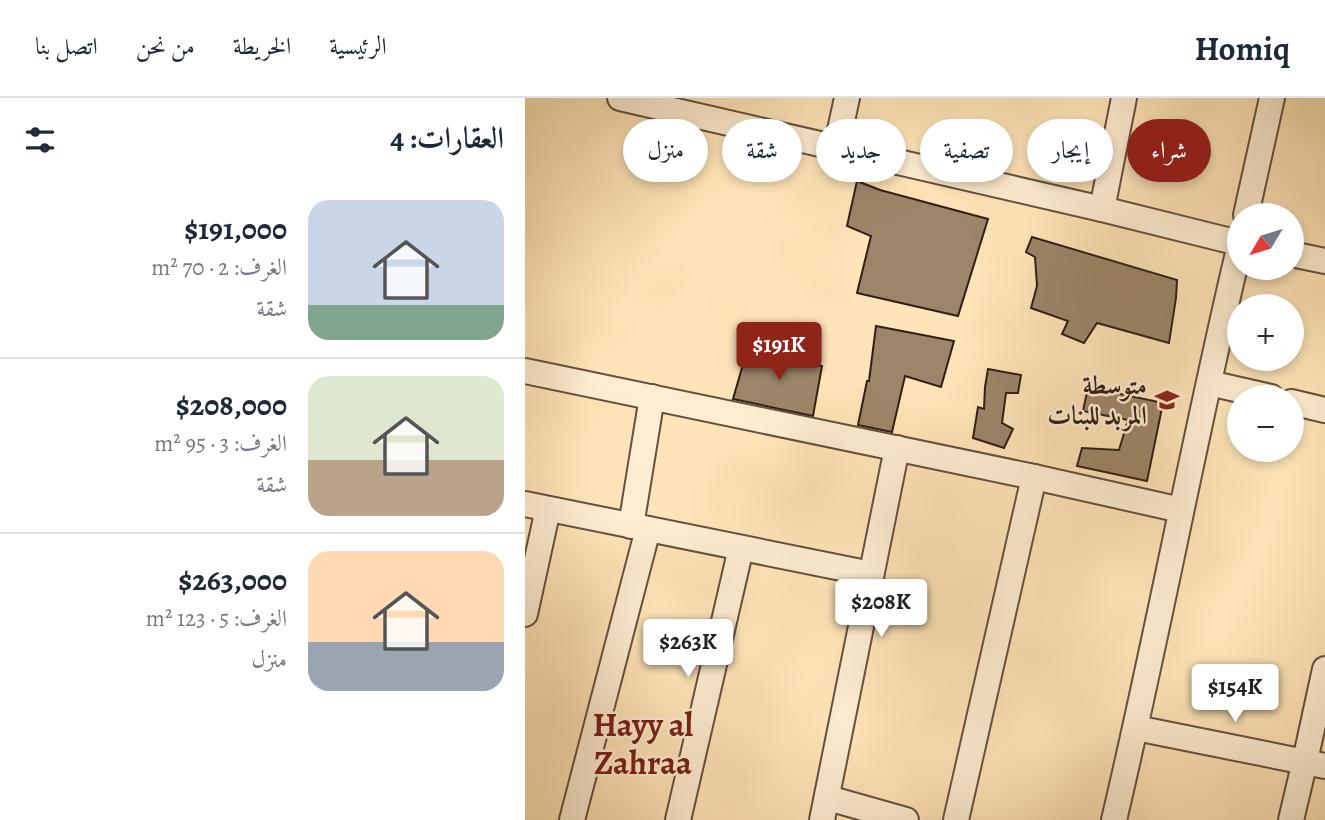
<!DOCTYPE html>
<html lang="ar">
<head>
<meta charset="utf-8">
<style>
	body { margin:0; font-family:Alegreya,Amiri,serif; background:#f6f6f7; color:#1f2937; direction:rtl; height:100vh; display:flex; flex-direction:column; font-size:26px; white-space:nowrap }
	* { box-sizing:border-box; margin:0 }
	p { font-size:23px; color:#747a83 }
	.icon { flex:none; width:38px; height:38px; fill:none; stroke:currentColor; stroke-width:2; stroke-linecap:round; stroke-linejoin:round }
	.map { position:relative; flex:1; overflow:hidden; direction:ltr }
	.side { display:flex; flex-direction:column; background:#fff; width:525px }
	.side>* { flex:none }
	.top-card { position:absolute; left:21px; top:21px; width:665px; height:63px; direction:rtl; display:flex; gap:14px }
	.needle { width:46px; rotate:232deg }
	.tools { position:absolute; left:702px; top:105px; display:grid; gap:14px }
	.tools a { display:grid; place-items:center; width:77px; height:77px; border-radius:50%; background:#fff; box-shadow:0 4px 10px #0003; font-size:35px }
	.price { position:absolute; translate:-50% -60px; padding:0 16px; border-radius:7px; background:#fff; color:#222; font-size:23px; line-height:46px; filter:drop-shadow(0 2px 4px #0008) }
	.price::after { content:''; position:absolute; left:50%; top:42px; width:21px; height:16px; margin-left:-10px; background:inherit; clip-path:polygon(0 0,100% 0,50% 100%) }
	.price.active { background:#8f2418; color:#fff }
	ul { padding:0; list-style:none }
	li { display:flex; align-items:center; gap:21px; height:175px; padding:0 21px }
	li+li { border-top:2px solid #e0e1e3 }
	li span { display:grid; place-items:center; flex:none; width:196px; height:140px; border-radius:21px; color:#555 }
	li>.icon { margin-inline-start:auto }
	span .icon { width:84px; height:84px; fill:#fffc; stroke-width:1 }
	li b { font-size:30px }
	h2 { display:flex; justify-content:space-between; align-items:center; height:84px; padding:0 21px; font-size:30px }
	.tag { padding:0 24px; border-radius:32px; background:#fff; box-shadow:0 4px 10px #0003; font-size:24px; line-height:63px }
	.tag.active { background:#8f2418; color:#fff }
	header { display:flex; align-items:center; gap:42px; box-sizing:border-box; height:98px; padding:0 35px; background:#fff; border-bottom:2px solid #e0e1e3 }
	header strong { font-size:33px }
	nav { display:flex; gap:38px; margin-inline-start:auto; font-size:24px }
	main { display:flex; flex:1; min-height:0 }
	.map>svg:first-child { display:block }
	.building { fill:#9d8569; stroke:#331e14; stroke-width:2 }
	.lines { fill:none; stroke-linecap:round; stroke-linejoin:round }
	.minor-casing { stroke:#66503d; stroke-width:28 }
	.minor { stroke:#feedd1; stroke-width:24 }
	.labels { text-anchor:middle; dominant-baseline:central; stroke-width:5; stroke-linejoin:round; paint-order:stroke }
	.poi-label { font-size:26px; font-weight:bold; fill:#331e14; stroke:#feedd1; text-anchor:end }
	.district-label { font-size:33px; font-weight:bold; fill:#7a1f14; stroke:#feedd1 }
</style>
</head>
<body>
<header>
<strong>Homiq</strong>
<nav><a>الرئيسية</a><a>الخريطة</a><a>من نحن</a><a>اتصل بنا</a></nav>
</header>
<main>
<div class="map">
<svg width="800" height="722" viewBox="0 0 800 722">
	<rect width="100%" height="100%" fill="#fee4b8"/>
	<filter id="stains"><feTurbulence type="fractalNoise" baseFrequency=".00286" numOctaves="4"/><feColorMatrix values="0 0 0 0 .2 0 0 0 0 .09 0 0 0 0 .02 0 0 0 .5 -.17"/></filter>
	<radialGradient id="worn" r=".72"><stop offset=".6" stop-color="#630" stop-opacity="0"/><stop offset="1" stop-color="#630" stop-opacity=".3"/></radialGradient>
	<g class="building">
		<path d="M332,83L355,92L463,121L433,218L332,195L346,138L322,128Z"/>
		<path d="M507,139L652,182L651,200L644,245L572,225L559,245L537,236L543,223L506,210L512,188L510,159L501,154Z"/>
		<path d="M351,228L429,243L416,289L380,278L367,334L333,327L342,283H344Z"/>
		<path d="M223,249L297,268L288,318L208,301Z"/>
		<path d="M463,271L496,277L493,295H481L477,325L488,331L479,350L448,340L453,309L459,311L460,289Z"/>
		<path d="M563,289L638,305L622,383L552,368L557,350L594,352L603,322L558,313Z"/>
	</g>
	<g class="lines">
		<g class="minor-casing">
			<g id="minor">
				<path d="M95,0L577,111L714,145"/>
				<path d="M311,50L322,0"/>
				<path d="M577,111L599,0"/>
				<path d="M721,117L747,0"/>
				<path d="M766,156L800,163"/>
				<path d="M0,273L509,379L656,412"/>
				<path d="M684,285L746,299"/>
				<path d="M766,304L800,312"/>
				<path d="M0,406L346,476"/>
				<path d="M106,428L127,299"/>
				<path d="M0,516L23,411"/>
				<path d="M611,630L800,668"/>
				<path d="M303,700L381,722"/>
				<path d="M47,722L123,431"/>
				<path d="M153,722L216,450"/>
				<path d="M297,722L372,350"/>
				<path d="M431,722L509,379"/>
				<path d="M589,722C634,532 669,340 714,151"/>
				<path d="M766,722L780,663L800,571"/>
			</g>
		</g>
		<use href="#minor" class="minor"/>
	</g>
	<defs>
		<g id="school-bare" transform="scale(1.89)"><path d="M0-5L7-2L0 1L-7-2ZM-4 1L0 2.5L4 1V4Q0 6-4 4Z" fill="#8f2418" stroke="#feedd1" stroke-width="2.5" paint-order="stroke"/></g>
	</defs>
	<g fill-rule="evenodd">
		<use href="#school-bare" x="642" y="302"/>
	</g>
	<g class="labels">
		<g class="poi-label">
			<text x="622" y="287">متوسطة<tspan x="622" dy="30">المربد للبنات</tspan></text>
		</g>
		<g class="district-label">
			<text x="118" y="626">Hayy al<tspan x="118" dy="38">Zahraa</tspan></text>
		</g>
	</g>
	<rect width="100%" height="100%" filter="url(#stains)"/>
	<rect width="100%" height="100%" fill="url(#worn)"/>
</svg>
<div class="tools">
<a><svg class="needle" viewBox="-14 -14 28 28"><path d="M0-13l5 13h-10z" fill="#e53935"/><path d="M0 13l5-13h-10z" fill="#747a83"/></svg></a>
<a>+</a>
<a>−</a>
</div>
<b class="price active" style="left:254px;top:284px">$191K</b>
<b class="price" style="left:356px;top:541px">$208K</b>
<b class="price" style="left:163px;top:581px">$263K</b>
<b class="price" style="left:710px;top:626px">$154K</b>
<div class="top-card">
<a class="tag active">شراء</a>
<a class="tag">إيجار</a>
<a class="tag">تصفية</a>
<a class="tag">جديد</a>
<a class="tag">شقة</a>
<a class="tag">منزل</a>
</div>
</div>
<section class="side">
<h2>العقارات: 4<svg class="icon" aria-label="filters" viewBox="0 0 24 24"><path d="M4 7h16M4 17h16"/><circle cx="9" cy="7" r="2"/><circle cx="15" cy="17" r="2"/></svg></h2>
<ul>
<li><span style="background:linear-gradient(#c9d6e8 75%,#7fa58c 0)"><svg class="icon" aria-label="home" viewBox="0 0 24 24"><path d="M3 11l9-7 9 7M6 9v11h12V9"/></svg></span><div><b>$191,000</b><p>الغرف: 2 · 70 m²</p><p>شقة</p></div></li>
<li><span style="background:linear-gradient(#dfe7d0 60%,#b9a48a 0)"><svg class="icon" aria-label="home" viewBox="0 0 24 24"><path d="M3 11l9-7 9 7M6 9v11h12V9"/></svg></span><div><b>$208,000</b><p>الغرف: 3 · 95 m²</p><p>شقة</p></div></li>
<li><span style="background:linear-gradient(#ffd9b3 65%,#9aa5b1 0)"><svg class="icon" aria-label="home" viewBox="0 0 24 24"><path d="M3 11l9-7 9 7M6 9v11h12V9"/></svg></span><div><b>$263,000</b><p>الغرف: 5 · 123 m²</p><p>منزل</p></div></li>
</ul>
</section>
</main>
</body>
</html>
